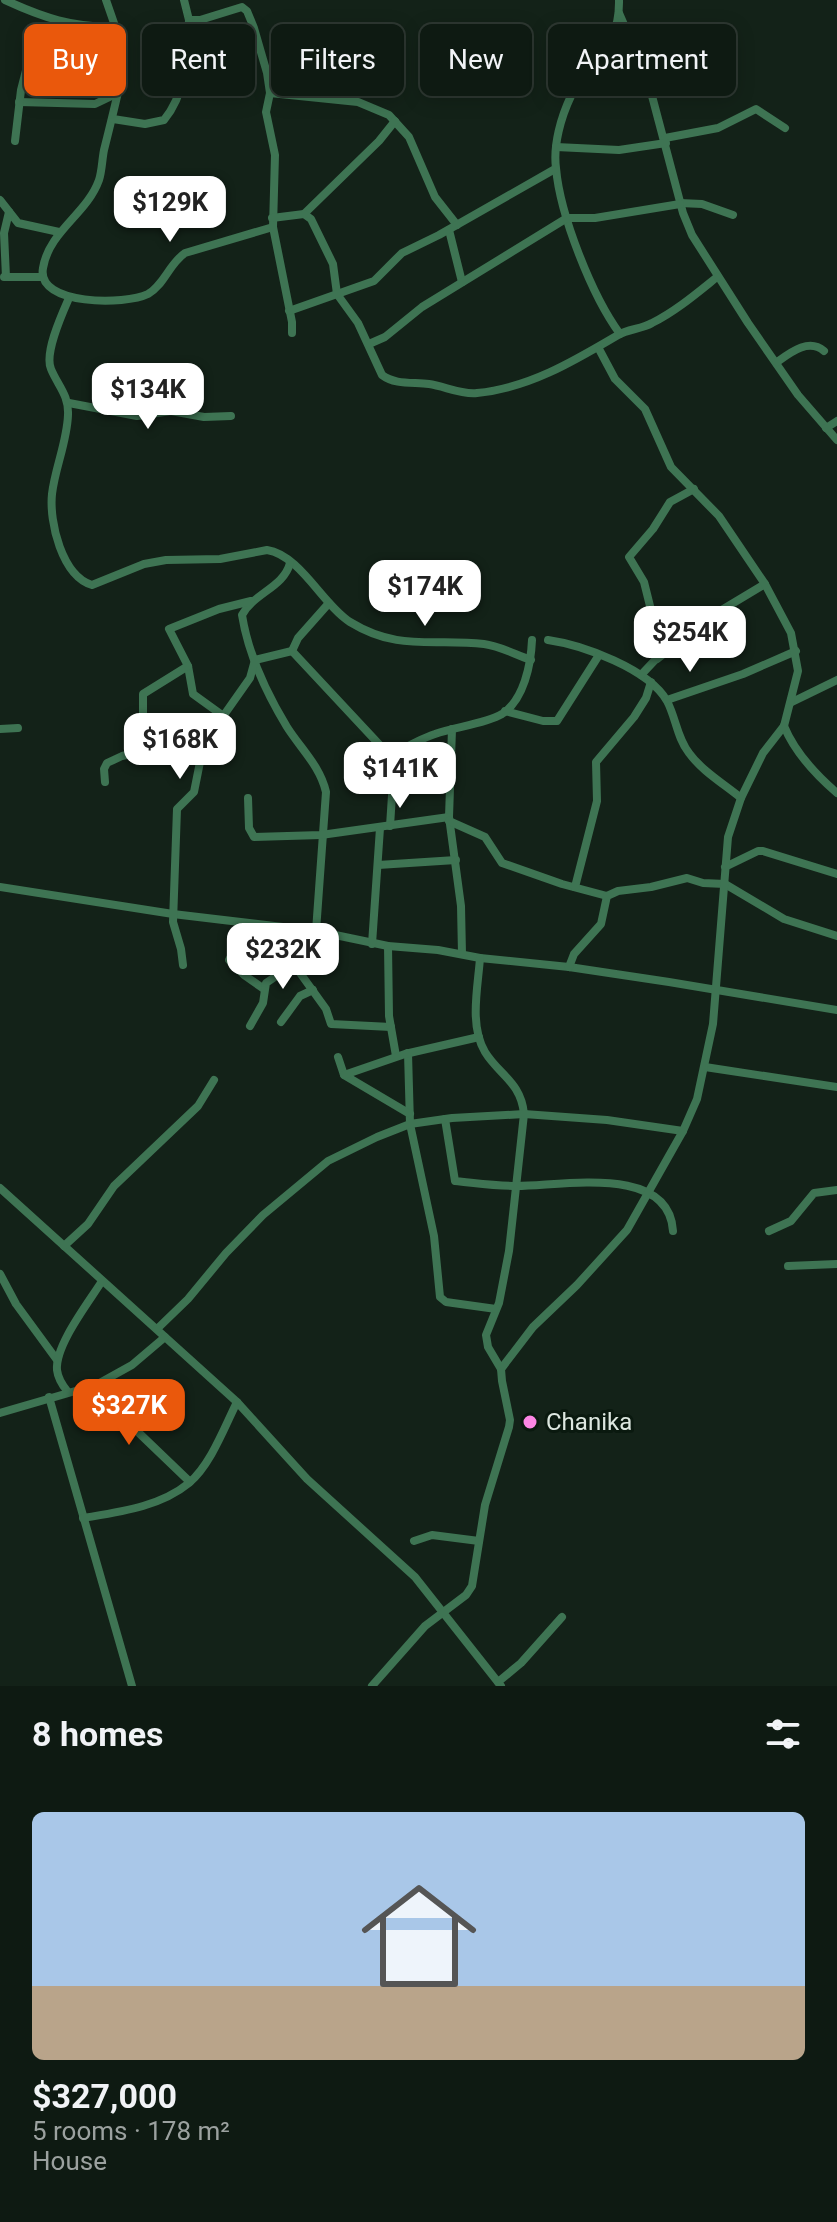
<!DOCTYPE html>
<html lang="en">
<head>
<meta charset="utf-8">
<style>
	body { margin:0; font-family:Roboto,sans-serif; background:#17231b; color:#f1f3f6; height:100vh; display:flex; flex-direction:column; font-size:30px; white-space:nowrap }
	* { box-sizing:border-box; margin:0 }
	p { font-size:26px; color:#9ba19f }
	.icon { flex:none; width:44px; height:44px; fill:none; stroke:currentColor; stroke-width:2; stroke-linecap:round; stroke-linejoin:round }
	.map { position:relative; height:1686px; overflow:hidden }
	.sheet { display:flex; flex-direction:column; background:#0e1a12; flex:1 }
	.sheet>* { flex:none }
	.banner { position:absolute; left:24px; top:24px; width:790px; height:72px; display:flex; gap:16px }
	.price { position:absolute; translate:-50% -68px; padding:0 18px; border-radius:16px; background:#fff; color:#222; font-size:26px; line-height:52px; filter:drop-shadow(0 2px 4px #0008) }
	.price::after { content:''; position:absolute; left:50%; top:48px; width:24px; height:18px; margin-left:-12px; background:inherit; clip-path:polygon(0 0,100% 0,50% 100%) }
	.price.active { background:#ea580c; color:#fff }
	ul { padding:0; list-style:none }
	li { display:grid; align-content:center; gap:16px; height:424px; padding:0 32px }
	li+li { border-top:2px solid #2e3832 }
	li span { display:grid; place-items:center; height:248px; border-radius:12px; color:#555 }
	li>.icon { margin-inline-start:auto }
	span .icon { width:144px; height:144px; fill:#fffc; stroke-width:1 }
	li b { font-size:34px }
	h2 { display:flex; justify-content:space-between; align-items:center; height:96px; padding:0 32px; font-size:34px }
	.chip { padding:0 28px; border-radius:12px; background:#0e1a12; box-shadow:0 4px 20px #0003,0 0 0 2px #2e3832; font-size:28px; line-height:72px }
	.chip.active { background:#ea580c; color:#fff }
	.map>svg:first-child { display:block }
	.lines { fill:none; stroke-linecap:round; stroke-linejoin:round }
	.minor { stroke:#3e7453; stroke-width:8 }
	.poi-dot { fill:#fc86e4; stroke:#0a190f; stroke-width:3 }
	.labels { text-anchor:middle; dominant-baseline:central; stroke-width:6; stroke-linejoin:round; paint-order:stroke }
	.poi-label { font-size:24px; fill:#dde7e0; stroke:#0a190f; text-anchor:start }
</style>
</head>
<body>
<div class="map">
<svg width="837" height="1686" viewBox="0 0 837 1686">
	<rect width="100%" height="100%" fill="#132218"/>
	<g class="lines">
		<g class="minor">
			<path d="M5,0C44,18 72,27 115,27"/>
			<path d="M106,0L124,52V66C118,94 111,122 104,150C102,160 102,171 99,180C87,214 49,231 43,268C36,306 126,305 148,294C164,285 169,264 185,253L273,227"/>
			<path d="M184,0L189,20H200L242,7L247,11L254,28L267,73L270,93L266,112L275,155L273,227L292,322V333"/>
			<path d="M619,0C620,51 589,57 571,96C561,117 553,145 556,168C560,215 592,296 620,334"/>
			<path d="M619,13L647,77L683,213L692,235L748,323L798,395L837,440"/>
			<path d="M270,93L358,102L389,115L409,137L435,197L457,225"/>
			<path d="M19,102L95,104L118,93"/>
			<path d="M113,119L145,124L164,120C187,92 187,55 189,20"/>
			<path d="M665,138L718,128L756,109L785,128"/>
			<path d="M15,141L21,90L31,51"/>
			<path d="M556,147L619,150L666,143"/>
			<path d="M0,200L18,223L59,232"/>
			<path d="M680,203L702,204L733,215"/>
			<path d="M304,214L379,141L395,121"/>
			<path d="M272,218L304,214L311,219L333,264L337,294L358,323L382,375C395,385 413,382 429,384C444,386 462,395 477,393C529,388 574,361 618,335C628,329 642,329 652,323C676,311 697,293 717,277"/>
			<path d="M449,230L462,282"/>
			<path d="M4,277H43"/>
			<path d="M6,277L4,233L9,212"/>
			<path d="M69,298C62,314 44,353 51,369C58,386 69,395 68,415C67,442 55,468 52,494C49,522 62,576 92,585L144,564L166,560L220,559L267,550C300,555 323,605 350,622C399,652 433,638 484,644C500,646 516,655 531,660"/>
			<path d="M289,311L374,281L402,253L439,235L555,169"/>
			<path d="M369,344L385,337L422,307L567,218H595L680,204"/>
			<path d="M777,362C791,352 809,338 824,351"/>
			<path d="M69,403L137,416L171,411L204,417L231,416"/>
			<path d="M826,428L837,421"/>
			<path d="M290,563C284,587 254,593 242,615C248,653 267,694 287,727C301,749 320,766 326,792L316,931"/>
			<path d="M329,603L298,638L292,651L390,756L393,780L390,826"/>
			<path d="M548,640C583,645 649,669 667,701C676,718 677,738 689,753C702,771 724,784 741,798"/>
			<path d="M657,659L715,614L765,584"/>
			<path d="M641,675L656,659L660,646L644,582L629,557L653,529L670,502L694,489"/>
			<path d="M667,700L743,674L796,651"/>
			<path d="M792,702L837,680"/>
			<path d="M505,711L543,721H557L599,655"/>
			<path d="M222,715L193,694L188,666L169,629L219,609L251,601"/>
			<path d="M784,726C795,753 815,774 837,793"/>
			<path d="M0,729L18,728"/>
			<path d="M452,729L449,817L461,906L462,954"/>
			<path d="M148,750L143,718V694L188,666"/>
			<path d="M390,756C404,748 420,739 435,734C454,727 485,724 502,714C524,700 531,664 532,640"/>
			<path d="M105,782L104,769L107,763L122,756L148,750L200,762"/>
			<path d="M248,798L249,828L254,837L321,835L449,817"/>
			<path d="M449,821L485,837L502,863L562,884L607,896"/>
			<path d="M378,865L456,860"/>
			<path d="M725,867L758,851H763L837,874"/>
			<path d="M0,887L173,914L316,931L388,946L438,950L480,958L569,967L669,982L837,1010"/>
			<path d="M575,887L597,801L596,762L634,717L646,698L651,682"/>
			<path d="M249,924L229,960L244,975L264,989"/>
			<path d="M328,934L298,960L295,966L326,1009L331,1024L391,1027"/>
			<path d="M372,944L380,828"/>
			<path d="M388,946L389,1016L396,1056"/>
			<path d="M480,958C478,987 469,1025 485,1052C499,1075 521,1082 524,1114L509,1251L499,1303L486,1335L488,1347L501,1369"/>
			<path d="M183,965L181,949L173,922L177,809L194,792L200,762L212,732L250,678L255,660L292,651"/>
			<path d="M569,967L574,954L601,924L607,896L618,891L651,887L687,878L703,883L725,884L784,919L837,936"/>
			<path d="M281,1022L300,996L313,990"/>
			<path d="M250,1026L263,1003L266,983L297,962"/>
			<path d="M408,1053L410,1124L434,1236L440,1297L446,1302L496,1309"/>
			<path d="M338,1057L344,1075L410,1114"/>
			<path d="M705,1067L837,1087"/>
			<path d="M344,1075L405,1054L479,1037"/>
			<path d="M445,1119L455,1181C476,1183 497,1186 517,1186C562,1186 669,1164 673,1231"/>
			<path d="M0,1188L237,1402L307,1479L415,1577L501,1686"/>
			<path d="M769,1231L791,1221L814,1193L837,1190"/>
			<path d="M64,1246L88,1224L114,1186L198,1106L214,1080"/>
			<path d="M788,1266L837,1264"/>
			<path d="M0,1274L16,1304L57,1360"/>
			<path d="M157,1329L188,1299L226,1253L263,1215L328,1161L377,1137L410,1124L452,1118L524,1114L607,1120L683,1131"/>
			<path d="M96,1385L140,1434L190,1482"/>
			<path d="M68,1392C62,1385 58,1379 57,1370C55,1345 89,1302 102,1281"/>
			<path d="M49,1397L132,1686"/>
			<path d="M0,1413L96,1385L132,1365L165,1337"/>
			<path d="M83,1518C119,1512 160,1507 189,1483C211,1464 224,1428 237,1402"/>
			<path d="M414,1541L432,1535L479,1541"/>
			<path d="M498,1682L521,1663L562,1617"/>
			<path d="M372,1686L425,1626L466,1595L472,1586L485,1505L509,1427L510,1420L502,1381L501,1369L504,1365L533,1327L577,1285L627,1230L683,1131L697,1099L713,1024L728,837L741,798L763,753L784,726L798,671L791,633L765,584L719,516L671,467L645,409L615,379L599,349"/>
		</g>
	</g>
	<circle class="poi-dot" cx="530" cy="1422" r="8"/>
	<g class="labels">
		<g class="poi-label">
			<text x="546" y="1422">Chanika</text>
		</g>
	</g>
</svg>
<b class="price" style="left:170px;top:244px">$129K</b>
<b class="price" style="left:148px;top:431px">$134K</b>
<b class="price" style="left:425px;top:628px">$174K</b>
<b class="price" style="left:690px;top:674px">$254K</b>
<b class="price" style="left:180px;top:781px">$168K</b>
<b class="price" style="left:400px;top:810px">$141K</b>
<b class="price" style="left:283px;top:991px">$232K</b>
<b class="price active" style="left:129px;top:1447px">$327K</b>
<div class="banner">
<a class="chip active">Buy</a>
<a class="chip">Rent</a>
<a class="chip">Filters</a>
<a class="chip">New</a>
<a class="chip">Apartment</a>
</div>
</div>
<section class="sheet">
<h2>8 homes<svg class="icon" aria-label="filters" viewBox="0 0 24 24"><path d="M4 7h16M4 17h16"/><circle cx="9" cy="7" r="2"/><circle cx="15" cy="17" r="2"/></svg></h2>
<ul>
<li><span style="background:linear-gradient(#a9c7e8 70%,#b9a48a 0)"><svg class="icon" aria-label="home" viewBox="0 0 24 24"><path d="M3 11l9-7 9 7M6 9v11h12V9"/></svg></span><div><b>$327,000</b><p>5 rooms · 178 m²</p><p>House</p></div></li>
</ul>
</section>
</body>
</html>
